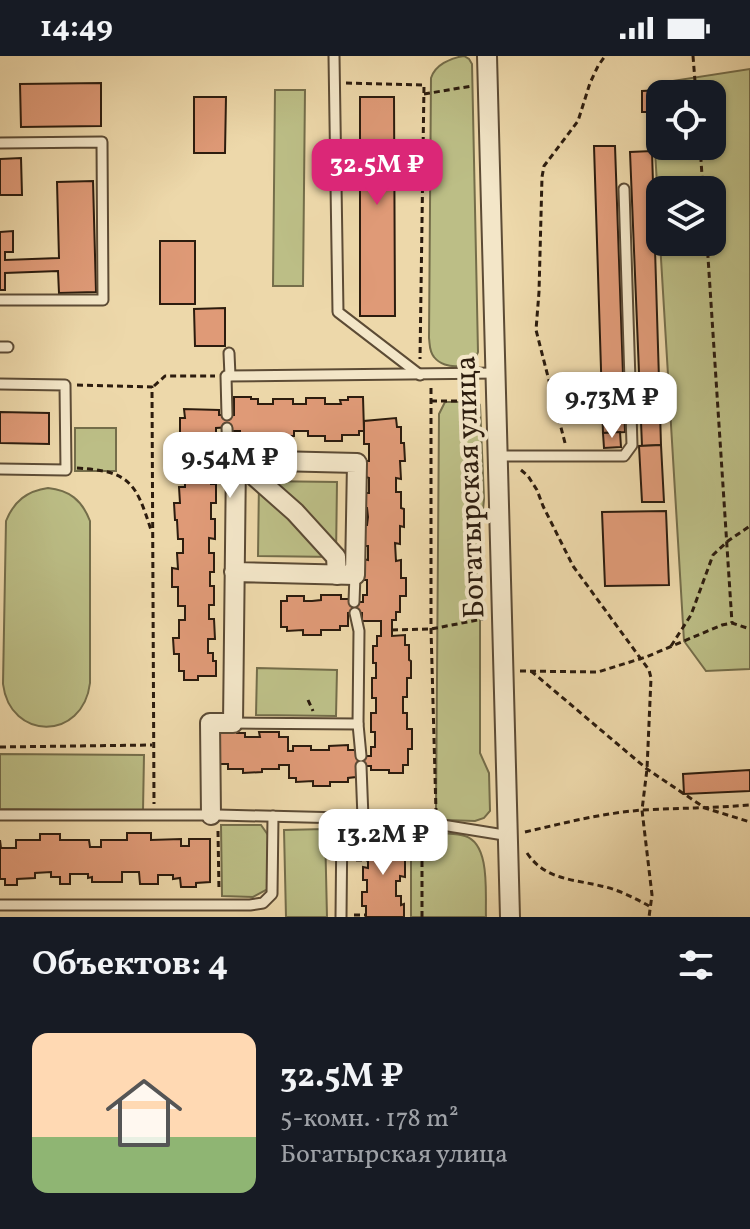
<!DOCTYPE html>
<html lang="ru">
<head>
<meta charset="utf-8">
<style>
	body { margin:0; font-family:Vollkorn,serif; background:#20242c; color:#f1f3f6; height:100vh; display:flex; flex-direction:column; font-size:30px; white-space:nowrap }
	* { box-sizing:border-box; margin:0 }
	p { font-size:26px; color:#9ea1a6 }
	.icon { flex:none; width:44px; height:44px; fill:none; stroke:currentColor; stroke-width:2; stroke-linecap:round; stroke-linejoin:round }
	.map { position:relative; height:861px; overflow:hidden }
	.drawer { display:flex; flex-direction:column; background:#171b24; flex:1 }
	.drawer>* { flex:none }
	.buttons { position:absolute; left:646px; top:24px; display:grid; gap:16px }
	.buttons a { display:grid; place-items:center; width:80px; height:80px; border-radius:16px; background:#171b24; box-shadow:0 2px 6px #0004; font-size:40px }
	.price { position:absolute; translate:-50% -68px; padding:0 18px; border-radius:16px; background:#fff; color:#222; font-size:26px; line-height:52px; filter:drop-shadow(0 2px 4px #0008) }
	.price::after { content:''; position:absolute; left:50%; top:48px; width:24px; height:18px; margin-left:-12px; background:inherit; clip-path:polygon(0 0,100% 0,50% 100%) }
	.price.on { background:#db2777; color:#fff }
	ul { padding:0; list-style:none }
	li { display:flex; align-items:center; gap:24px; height:200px; padding:0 32px }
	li+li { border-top:2px solid #363941 }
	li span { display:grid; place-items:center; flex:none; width:224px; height:160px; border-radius:16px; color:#555 }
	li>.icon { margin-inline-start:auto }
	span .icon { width:96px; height:96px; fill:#fffc; stroke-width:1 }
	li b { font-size:34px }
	h2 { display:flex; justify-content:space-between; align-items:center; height:96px; padding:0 32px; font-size:34px }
	.status { display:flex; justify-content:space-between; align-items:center; height:56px; padding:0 40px; background:#171b24; direction:ltr }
	.status svg { height:22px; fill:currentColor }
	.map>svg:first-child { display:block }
	.green { fill:#bcbe86; stroke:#746d4a; stroke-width:2 }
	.building { fill:#df9a77; stroke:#2c1c0e; stroke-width:2 }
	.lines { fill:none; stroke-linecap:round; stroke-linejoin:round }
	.lane-casing { stroke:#5c4b35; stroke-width:13 }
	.street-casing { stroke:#5c4b35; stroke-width:22 }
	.path { stroke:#2c1c0e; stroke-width:3; stroke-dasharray:6 4; stroke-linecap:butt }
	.lane { stroke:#f3e6c8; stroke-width:9 }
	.street { stroke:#f3e6c8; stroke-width:18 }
	.labels { text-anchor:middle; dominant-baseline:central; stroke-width:8; stroke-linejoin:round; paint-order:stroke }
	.street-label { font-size:30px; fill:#2c1c0e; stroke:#f3e6c8 }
</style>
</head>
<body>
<div class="status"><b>14:49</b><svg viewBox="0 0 49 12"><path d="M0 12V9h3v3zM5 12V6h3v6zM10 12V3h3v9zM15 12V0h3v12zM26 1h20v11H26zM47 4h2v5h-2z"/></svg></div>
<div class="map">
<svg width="750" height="861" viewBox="0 0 750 861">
	<rect width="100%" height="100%" fill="#edd8aa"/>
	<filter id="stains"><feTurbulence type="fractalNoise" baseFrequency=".0025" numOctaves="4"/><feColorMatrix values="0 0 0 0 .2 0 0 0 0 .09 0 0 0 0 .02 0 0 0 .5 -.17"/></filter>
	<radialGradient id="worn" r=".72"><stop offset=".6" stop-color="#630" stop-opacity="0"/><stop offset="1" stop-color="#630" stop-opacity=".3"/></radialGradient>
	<g class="green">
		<path d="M464,0L469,3L472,8L478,296C473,313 445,315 434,301C429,295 430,289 429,282L431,22C435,9 450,2 464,0Z"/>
		<path d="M750,13V613L706,615L684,585L660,186H712V134H660V182L654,76L660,70V90H712V38H671L672,25Z"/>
		<path d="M275,34H305L303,230H273Z"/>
		<path d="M445,346H478L480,349L484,443L480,486V697L489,717L490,755L484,762L475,765L445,764L438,761L436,755L439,358Z"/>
		<rect x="75" y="372" width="41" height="43"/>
		<path d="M259,425L337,426L336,501L258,500Z"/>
		<path d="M48,432C69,434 82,444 90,465V627C83,685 10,685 3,628L6,465C14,445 27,435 48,432Z"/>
		<path d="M257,612L337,614L336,660L256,659Z"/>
		<path d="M0,698L144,699L143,755L0,753Z"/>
		<path d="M221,769H261L268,779V833L253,841L222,840Z"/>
		<path d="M325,773L327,861H286L284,774Z"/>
		<path d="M434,776C444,778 456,777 465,780C491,788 485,839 486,861H411V788L414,781L427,777Z"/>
	</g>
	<g class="building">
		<path d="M101,27V70L21,71L20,28Z"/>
		<path d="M662,34V38H660V56H642V35Z"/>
		<path d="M194,41H226L225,97H194Z"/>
		<path d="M360,41H394L395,260H360Z"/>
		<path d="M594,90H615L625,376L603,377Z"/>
		<path d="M652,95L661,389L642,390L630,96Z"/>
		<path d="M21,102L22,139H0V103Z"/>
		<path d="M93,125L96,236L59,237L58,215L5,217V234H0V176L13,175V196H5V204L59,202L57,126Z"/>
		<rect x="160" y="185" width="35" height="63"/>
		<path d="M225,252V290H195L194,253Z"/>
		<path d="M234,341H251V343H258V348H273V343H293V348H306V342H325V348H341L340,344H348V341H363L364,375H359V379H342V385H325V380H308V375H294V380H274V383L257,384V379L240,380V375H232V371L216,372V379H212V394H215V413H211V428H216V447H211V463H215V483L209,482V497H214V516H210V530H214V549H209V563H214L215,583H208V597H213V605H216V620H198V624H184V615H179V598H174L173,582H179V564H185V550H178V531H172V512L178,513L177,497H183V483H178L177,464H175L174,447H180L179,431H185V413L180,412V395H176V379L180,378V362H185L184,353L219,354V359H234Z"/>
		<path d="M0,356L49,357V388L0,387Z"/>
		<path d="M396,362L397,371H401V387H404L405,405H400L401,423L396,422V436H401V452L404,453V471L400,470V488L395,487L396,505L401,504V522H406V540H400V556H396V564H392V580L405,579V589H409V604L411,605V622H407V641H403V657H407V673H412V693H408V709H403V717H389V714H371V710H356V721L348,722V726H330V730H313V725L296,726V722H289V709H279V713H262V716L243,717V713H228V708H219V674H237V677H245V681H260L259,676H279V681H288V695H293V690H311V694H329V690L348,689V694H357V700H371V691H375V676H371V657H376V642H372V622H376V607H373V590H377V580H381V565H362V557H348V570H340V574H321V579H303V574L287,575V571H281V545H287V540H304V545H312L321,544V539H341V543H349V546H363V539H367V524H364L363,503L368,504V490H364V469H367L368,461L367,452H364V437H369V422L366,421V405H369V388H364V365Z"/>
		<path d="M620,376L621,391L604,392L603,377Z"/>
		<path d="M661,389L664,446H642L639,390Z"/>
		<path d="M666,455L669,529L605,530L602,456Z"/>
		<path d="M750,714V735L684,738L683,718Z"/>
		<path d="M127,777H151V784L181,783V790H189V783H210V826L196,827V831H181L180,822L173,823V819H158V828H140L139,816H122V826H92V821L88,822V818H70V828H60V821H51V816L35,817V822L17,823V829H5V823H0V784L1,792H16V784H40V778H60V784H89L90,791H101V784H127Z"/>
		<path d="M363,782H395V785H401L402,795H405V821L400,820V825H396V840H401V849L404,848V861H366V850H362V836H367V824H363V811L368,812V798H363Z"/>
	</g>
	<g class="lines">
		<g class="lane-casing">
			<g id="lane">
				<path d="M334,0L338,256L420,319"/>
				<path d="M0,87L102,86L103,244H0"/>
				<path d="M0,291H8"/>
				<path d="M229,297L230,320"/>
				<path d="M0,328L65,329L66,414L0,413"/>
				<path d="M227,359L226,320L496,317"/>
				<path d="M227,372L228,394L236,404"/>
				<path d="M498,400H624L632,389L624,133"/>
				<path d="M354,546L355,519"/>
				<path d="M233,667L358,668L359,575L355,557"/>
				<path d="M358,668L361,700"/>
				<path d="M361,710L363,762"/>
				<path d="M0,759H218L384,763L436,768L504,779"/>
				<path d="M0,849H250L263,847L272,838L273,760"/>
				<path d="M341,861L342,762"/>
			</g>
		</g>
		<g class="street-casing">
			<g id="street">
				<path d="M487,0L510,861"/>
				<path d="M236,404L295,456L336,501L337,519"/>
				<path d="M211,759L210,667H233L236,404L357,407L355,519L234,516"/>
			</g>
		</g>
		<g class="path">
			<path d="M693,0L696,38"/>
			<path d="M346,27L424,29L420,303"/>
			<path d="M424,38L472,30"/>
			<path d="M700,90L703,134"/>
			<path d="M707,186L732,567"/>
			<path d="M77,329L152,331L154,748"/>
			<path d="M154,330L165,320H215"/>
			<path d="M431,332V573L436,756"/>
			<path d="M431,345H479"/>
			<path d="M565,387L536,274L539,236L542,121L544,110L578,65L590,27L598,10L605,0"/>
			<path d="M77,412C130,415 136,427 151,474"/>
			<path d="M521,414L528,420L537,434L543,450L573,510L649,614L651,622L647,713L642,754L652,839L649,861"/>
			<path d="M392,574L431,573L483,563"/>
			<path d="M671,590L691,559L713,499L728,485L750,470"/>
			<path d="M520,615L598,616L646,601L722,569L732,567L750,573"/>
			<path d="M531,615L647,713L705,752L750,766"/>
			<path d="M308,644L313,655"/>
			<path d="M0,691L152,689"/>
			<path d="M218,775L219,835"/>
			<path d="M525,776C564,767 603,757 643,754C679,752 714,752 750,749"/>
			<path d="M527,797C545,824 573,823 601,830C617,833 635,842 649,850"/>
			<path d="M356,804H368"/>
			<path d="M354,859H366"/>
			<path d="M422,861V778"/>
		</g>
		<use href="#lane" class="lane"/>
		<use href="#street" class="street"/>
	</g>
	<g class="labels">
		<g class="street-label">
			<text transform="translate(471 431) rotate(-92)">Богатырская улица</text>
		</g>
	</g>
	<rect width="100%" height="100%" filter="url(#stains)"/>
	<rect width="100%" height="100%" fill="url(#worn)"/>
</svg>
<div class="buttons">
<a><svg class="icon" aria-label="locate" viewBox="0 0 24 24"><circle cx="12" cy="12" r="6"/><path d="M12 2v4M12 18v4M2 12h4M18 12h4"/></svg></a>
<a><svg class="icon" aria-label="layers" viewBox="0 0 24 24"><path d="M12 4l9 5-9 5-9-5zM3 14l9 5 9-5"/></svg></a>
</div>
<b class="price on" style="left:377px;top:151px">32.5M ₽</b>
<b class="price" style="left:612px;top:384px">9.73M ₽</b>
<b class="price" style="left:230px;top:444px">9.54M ₽</b>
<b class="price" style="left:383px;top:821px">13.2M ₽</b>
</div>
<section class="drawer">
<h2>Объектов: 4<svg class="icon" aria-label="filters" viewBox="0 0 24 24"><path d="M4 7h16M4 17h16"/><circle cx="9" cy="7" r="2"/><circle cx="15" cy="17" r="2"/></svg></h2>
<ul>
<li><span style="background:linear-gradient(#ffd9b3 65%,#8fb573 0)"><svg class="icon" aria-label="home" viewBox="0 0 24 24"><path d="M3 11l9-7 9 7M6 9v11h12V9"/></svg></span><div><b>32.5M ₽</b><p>5-комн. · 178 m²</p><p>Богатырская улица</p></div></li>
</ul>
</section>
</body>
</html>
